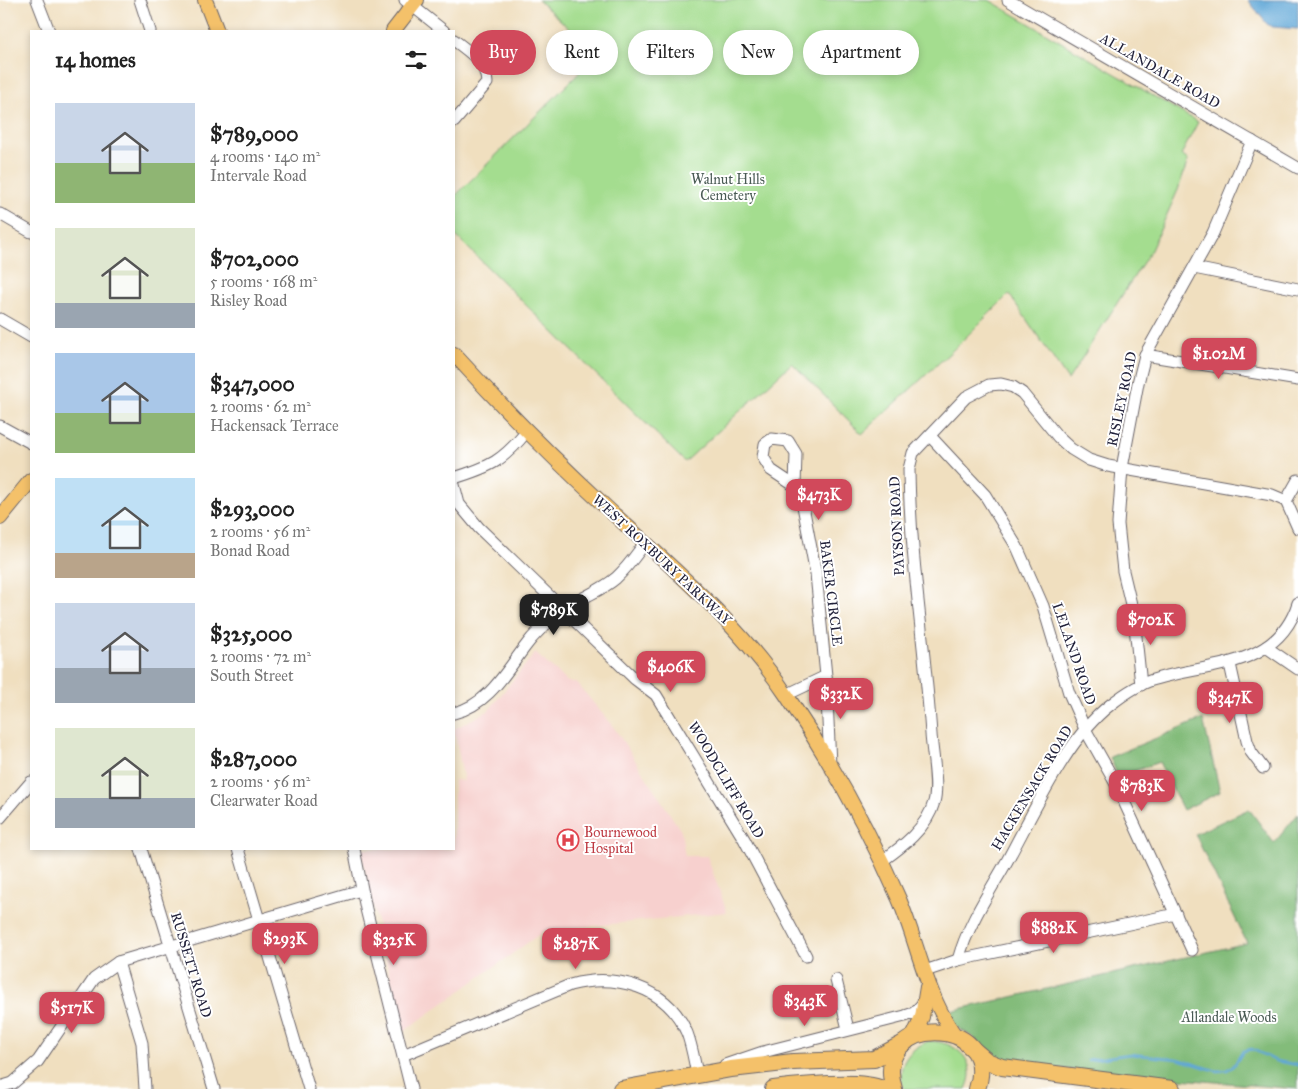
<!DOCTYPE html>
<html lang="en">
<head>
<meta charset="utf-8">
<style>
	body { margin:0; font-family:"IM FELL Great Primer",serif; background:#f6f6f6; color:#222; height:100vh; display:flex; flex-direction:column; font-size:19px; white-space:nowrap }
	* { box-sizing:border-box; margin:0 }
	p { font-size:16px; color:#767676 }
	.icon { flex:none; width:28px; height:28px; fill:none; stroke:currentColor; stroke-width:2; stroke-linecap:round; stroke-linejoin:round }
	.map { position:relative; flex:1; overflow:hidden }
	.details { position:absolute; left:30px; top:30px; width:425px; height:820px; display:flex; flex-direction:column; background:#fff; border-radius:0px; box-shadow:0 2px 8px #0003 }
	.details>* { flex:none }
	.top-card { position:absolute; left:470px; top:30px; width:475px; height:45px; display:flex; gap:10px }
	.price { position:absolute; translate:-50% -42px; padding:0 11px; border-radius:10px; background:#d1495b; color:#fff; font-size:16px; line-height:32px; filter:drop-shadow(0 1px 2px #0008) }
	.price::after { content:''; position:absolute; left:50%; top:30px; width:15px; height:11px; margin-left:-8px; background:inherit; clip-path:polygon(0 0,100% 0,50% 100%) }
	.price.on { background:#222; color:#fff }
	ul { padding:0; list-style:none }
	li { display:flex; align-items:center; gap:15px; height:125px; padding:0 25px }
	li span { display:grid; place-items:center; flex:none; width:140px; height:100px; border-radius:0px; color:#555 }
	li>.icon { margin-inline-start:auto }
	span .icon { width:60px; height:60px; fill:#fffc; stroke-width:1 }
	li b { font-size:21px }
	h2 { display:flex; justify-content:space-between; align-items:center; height:60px; padding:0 25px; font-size:21px }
	.chip { padding:0 18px; border-radius:22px; background:#fff; box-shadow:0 2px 8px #0003; font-size:18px; line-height:45px }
	.chip.on { background:#d1495b; color:#fff }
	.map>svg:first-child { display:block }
	.built { fill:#f7d0ce }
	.green { fill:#a4dd8f; stroke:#638065 }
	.forest { fill:#83bc7a; stroke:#526f5a }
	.water { fill:#61a7d7; stroke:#426489 }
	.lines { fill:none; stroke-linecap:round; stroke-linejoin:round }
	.stream { stroke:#61a7d7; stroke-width:2.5 }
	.minor-casing { stroke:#6a6469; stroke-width:13 }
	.major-casing { stroke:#6a6469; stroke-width:16 }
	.highway-casing { stroke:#6a6469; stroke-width:18 }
	.minor { stroke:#fff; stroke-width:11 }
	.major { stroke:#f4c16a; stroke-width:14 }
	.highway { stroke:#f4c16a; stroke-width:16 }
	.labels { text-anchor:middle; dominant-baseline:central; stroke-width:4; stroke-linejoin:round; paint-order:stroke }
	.street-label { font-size:14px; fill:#22223b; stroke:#fff }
	.park-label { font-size:14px; fill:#495a54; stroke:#fff }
	.health-label { font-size:14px; fill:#be3a42; stroke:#fff; text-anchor:start }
</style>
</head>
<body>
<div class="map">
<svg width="1298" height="1089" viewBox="0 0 1298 1089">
	<rect width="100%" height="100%" fill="#fff"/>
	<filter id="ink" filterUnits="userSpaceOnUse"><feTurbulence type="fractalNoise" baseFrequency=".02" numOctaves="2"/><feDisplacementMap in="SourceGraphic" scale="10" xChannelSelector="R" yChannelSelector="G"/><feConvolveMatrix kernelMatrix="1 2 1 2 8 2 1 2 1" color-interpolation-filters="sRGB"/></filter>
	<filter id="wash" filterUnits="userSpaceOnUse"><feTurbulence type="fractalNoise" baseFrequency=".0096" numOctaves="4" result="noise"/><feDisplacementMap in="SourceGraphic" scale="20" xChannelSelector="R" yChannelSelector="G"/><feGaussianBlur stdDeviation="1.12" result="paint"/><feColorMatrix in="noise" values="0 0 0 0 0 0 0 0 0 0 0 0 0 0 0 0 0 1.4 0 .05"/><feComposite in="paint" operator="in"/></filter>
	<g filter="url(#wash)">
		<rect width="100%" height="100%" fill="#f0dfbf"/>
		<path class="built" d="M535,653L568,682H576L615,729L681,831L685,856H707L727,912L544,931L403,1032L360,849H454V780L464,781L454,729L488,711Z"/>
		<g class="green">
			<path d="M538,0H989L1198,122L1181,155L1188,160L1178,190L1151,250L1068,380L1009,294L953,350L862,434L792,363L685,462L454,234V197L579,73L581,39Z"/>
			<path d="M929,1041C955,1041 980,1061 966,1089H904C895,1067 908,1049 929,1041Z"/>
		</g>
		<g class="forest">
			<path d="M1203,719L1220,792L1183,810L1159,762L1118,777L1110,757Z"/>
			<path d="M1249,809L1274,843L1298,814V1089L1003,1064L971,1036L950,1023L951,1011L1247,943L1195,834Z"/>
		</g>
		<path class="water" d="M1248,0H1298V29L1273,27L1267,24Z"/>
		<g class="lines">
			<path class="stream" d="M1088,1060L1130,1054L1178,1059L1217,1071L1227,1070L1235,1064L1243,1051L1252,1049L1276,1061L1298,1065"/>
		</g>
	</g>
	<g filter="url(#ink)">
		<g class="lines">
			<g class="minor-casing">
				<g id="minor">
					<path d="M37,0L49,31"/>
					<path d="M140,0L150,31"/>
					<path d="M405,0L444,31"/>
					<path d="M1008,0L1298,168"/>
					<path d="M454,40C470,53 486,61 487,83L454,122"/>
					<path d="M0,214L31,232"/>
					<path d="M1194,268L1298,289"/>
					<path d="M0,319L31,337"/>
					<path d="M1145,355L1298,380"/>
					<path d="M0,426L31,443"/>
					<path d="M930,436L985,495L1017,547L1043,606L1069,693L1085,729L1116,784L1192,950"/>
					<path d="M454,478C490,467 503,461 527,431"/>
					<path d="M1298,480L1286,501L1298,528"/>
					<path d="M454,485L459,504L479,528L635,679L656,695L744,839L806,956"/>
					<path d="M1266,647L1298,669"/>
					<path d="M1230,664L1247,741L1251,752L1263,768"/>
					<path d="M826,676L830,765"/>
					<path d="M1141,685L1134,617L1123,571L1118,524L1122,468L1138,383L1145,355L1213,233L1252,141"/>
					<path d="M786,695L826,676L816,574L803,506L795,486L796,454L788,441L772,439L765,444L763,457L771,470L795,486"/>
					<path d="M454,713C492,704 509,665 532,638C541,628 553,617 564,610C580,597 600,592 616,578C628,567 636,555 645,543"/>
					<path d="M0,818L31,782"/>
					<path d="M141,849L214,1089"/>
					<path d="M238,849L309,1089"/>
					<path d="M354,849L366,909L411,1089"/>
					<path d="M882,861C902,847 927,828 934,802C939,785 932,753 931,734C925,646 910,558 909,469L913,453L966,397L989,385L1001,384L1013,387L1022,393L1058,437L1071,449L1089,460L1108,466L1272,495L1286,501"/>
					<path d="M958,960C968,924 989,893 1007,861C1034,812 1066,739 1110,705C1124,694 1140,683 1156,679C1210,663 1278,668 1298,603"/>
					<path d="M118,962L142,1043L145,1089"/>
					<path d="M925,971L958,960L1176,914"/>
					<path d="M836,980L848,1029"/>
					<path d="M403,1055L570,985C615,973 667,986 687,1033C692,1046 694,1060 697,1074L705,1071"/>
					<path d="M725,1065L763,1052L905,1016L914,1013L926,1000"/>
					<path d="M0,1087L13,1083L38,1061L94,979L118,962L361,890"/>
				</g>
			</g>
			<g class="major-casing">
				<g id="major">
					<path d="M205,0L217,31"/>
					<path d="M393,31L417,0"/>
					<path d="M454,354C502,407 553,458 606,507C670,566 738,622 787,696C830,760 868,828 899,899C918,944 926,994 954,1034"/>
					<path d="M0,518L31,480"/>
					<path d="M913,1037L922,1017L927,987"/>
				</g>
			</g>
			<g class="highway-casing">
				<g id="highway">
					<path d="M967,1044L987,1061L1002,1067L1172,1089"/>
					<path d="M621,1089L731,1069L793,1062L874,1059L906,1042"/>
					<path d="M773,1089C799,1086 859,1079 882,1089"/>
					<path d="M894,1089C870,1013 1002,1014 977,1089"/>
				</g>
			</g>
			<use href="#minor" class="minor"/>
			<use href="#major" class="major"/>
			<use href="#highway" class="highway"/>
		</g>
	</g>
	<defs>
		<g id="hospital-ring" transform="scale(1.125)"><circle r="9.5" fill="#fff" stroke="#e0444e" stroke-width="1.5"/><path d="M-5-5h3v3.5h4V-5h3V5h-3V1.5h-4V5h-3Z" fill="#e0444e"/></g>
	</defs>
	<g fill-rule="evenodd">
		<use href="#hospital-ring" x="568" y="840"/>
	</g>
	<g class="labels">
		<g class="street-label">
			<text transform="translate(1160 71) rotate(30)">ALLANDALE ROAD</text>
			<text transform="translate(1122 399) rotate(-78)">RISLEY ROAD</text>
			<text transform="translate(897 526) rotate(-93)">PAYSON ROAD</text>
			<text transform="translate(662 560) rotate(43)">WEST ROXBURY PARKWAY</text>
			<text transform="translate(831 593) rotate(83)">BAKER CIRCLE</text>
			<text transform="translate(1074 654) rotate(71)">LELAND ROAD</text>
			<text transform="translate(726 780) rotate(59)">WOODCLIFF ROAD</text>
			<text transform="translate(1032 788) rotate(-59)">HACKENSACK ROAD</text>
			<text transform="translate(191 965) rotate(73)">RUSSETT ROAD</text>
		</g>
		<g class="park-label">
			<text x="728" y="179">Walnut Hills<tspan x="728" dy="16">Cemetery</tspan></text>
			<text x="1229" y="1017">Allandale Woods</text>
		</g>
		<g class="health-label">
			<text x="584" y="832">Bournewood<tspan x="584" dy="16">Hospital</tspan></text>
		</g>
	</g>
</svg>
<b class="price" style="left:1219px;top:380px">$1.02M</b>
<b class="price" style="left:819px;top:521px">$473K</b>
<b class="price on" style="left:554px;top:636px">$789K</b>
<b class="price" style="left:1151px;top:646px">$702K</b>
<b class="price" style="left:671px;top:693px">$406K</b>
<b class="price" style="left:841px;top:720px">$332K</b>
<b class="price" style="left:1230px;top:724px">$347K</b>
<b class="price" style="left:1142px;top:812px">$783K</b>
<b class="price" style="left:1054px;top:954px">$882K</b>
<b class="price" style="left:285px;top:965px">$293K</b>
<b class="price" style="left:394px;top:966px">$325K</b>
<b class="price" style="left:576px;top:970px">$287K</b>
<b class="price" style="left:805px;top:1027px">$343K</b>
<b class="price" style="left:72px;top:1034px">$517K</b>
<div class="top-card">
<a class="chip on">Buy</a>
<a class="chip">Rent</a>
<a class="chip">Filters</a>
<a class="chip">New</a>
<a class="chip">Apartment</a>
</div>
<section class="details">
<h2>14 homes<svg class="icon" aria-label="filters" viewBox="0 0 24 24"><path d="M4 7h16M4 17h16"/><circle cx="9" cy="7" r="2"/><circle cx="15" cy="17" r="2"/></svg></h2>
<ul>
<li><span style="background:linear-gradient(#c9d6e8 60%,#8fb573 0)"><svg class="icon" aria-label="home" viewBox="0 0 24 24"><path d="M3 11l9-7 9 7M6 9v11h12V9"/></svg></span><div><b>$789,000</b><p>4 rooms · 140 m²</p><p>Intervale Road</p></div></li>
<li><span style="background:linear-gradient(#dfe7d0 75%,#9aa5b1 0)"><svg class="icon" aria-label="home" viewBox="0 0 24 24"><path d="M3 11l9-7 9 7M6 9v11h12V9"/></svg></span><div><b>$702,000</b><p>5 rooms · 168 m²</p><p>Risley Road</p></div></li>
<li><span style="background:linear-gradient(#a9c7e8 60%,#8fb573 0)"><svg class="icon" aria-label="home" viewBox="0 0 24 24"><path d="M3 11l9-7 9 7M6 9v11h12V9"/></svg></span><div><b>$347,000</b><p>2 rooms · 62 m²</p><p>Hackensack Terrace</p></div></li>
<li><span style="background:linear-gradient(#bfe0f5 75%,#b9a48a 0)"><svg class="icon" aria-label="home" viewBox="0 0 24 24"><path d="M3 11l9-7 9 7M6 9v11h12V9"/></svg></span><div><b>$293,000</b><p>2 rooms · 56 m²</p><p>Bonad Road</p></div></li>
<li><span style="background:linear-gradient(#c9d6e8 65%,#9aa5b1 0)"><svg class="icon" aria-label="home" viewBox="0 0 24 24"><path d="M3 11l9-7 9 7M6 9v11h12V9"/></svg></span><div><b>$325,000</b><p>2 rooms · 72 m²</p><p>South Street</p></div></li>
<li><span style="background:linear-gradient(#dfe7d0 70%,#9aa5b1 0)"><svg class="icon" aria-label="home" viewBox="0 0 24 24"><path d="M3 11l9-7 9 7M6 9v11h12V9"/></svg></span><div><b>$287,000</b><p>2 rooms · 56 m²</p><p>Clearwater Road</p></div></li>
</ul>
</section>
</div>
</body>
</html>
